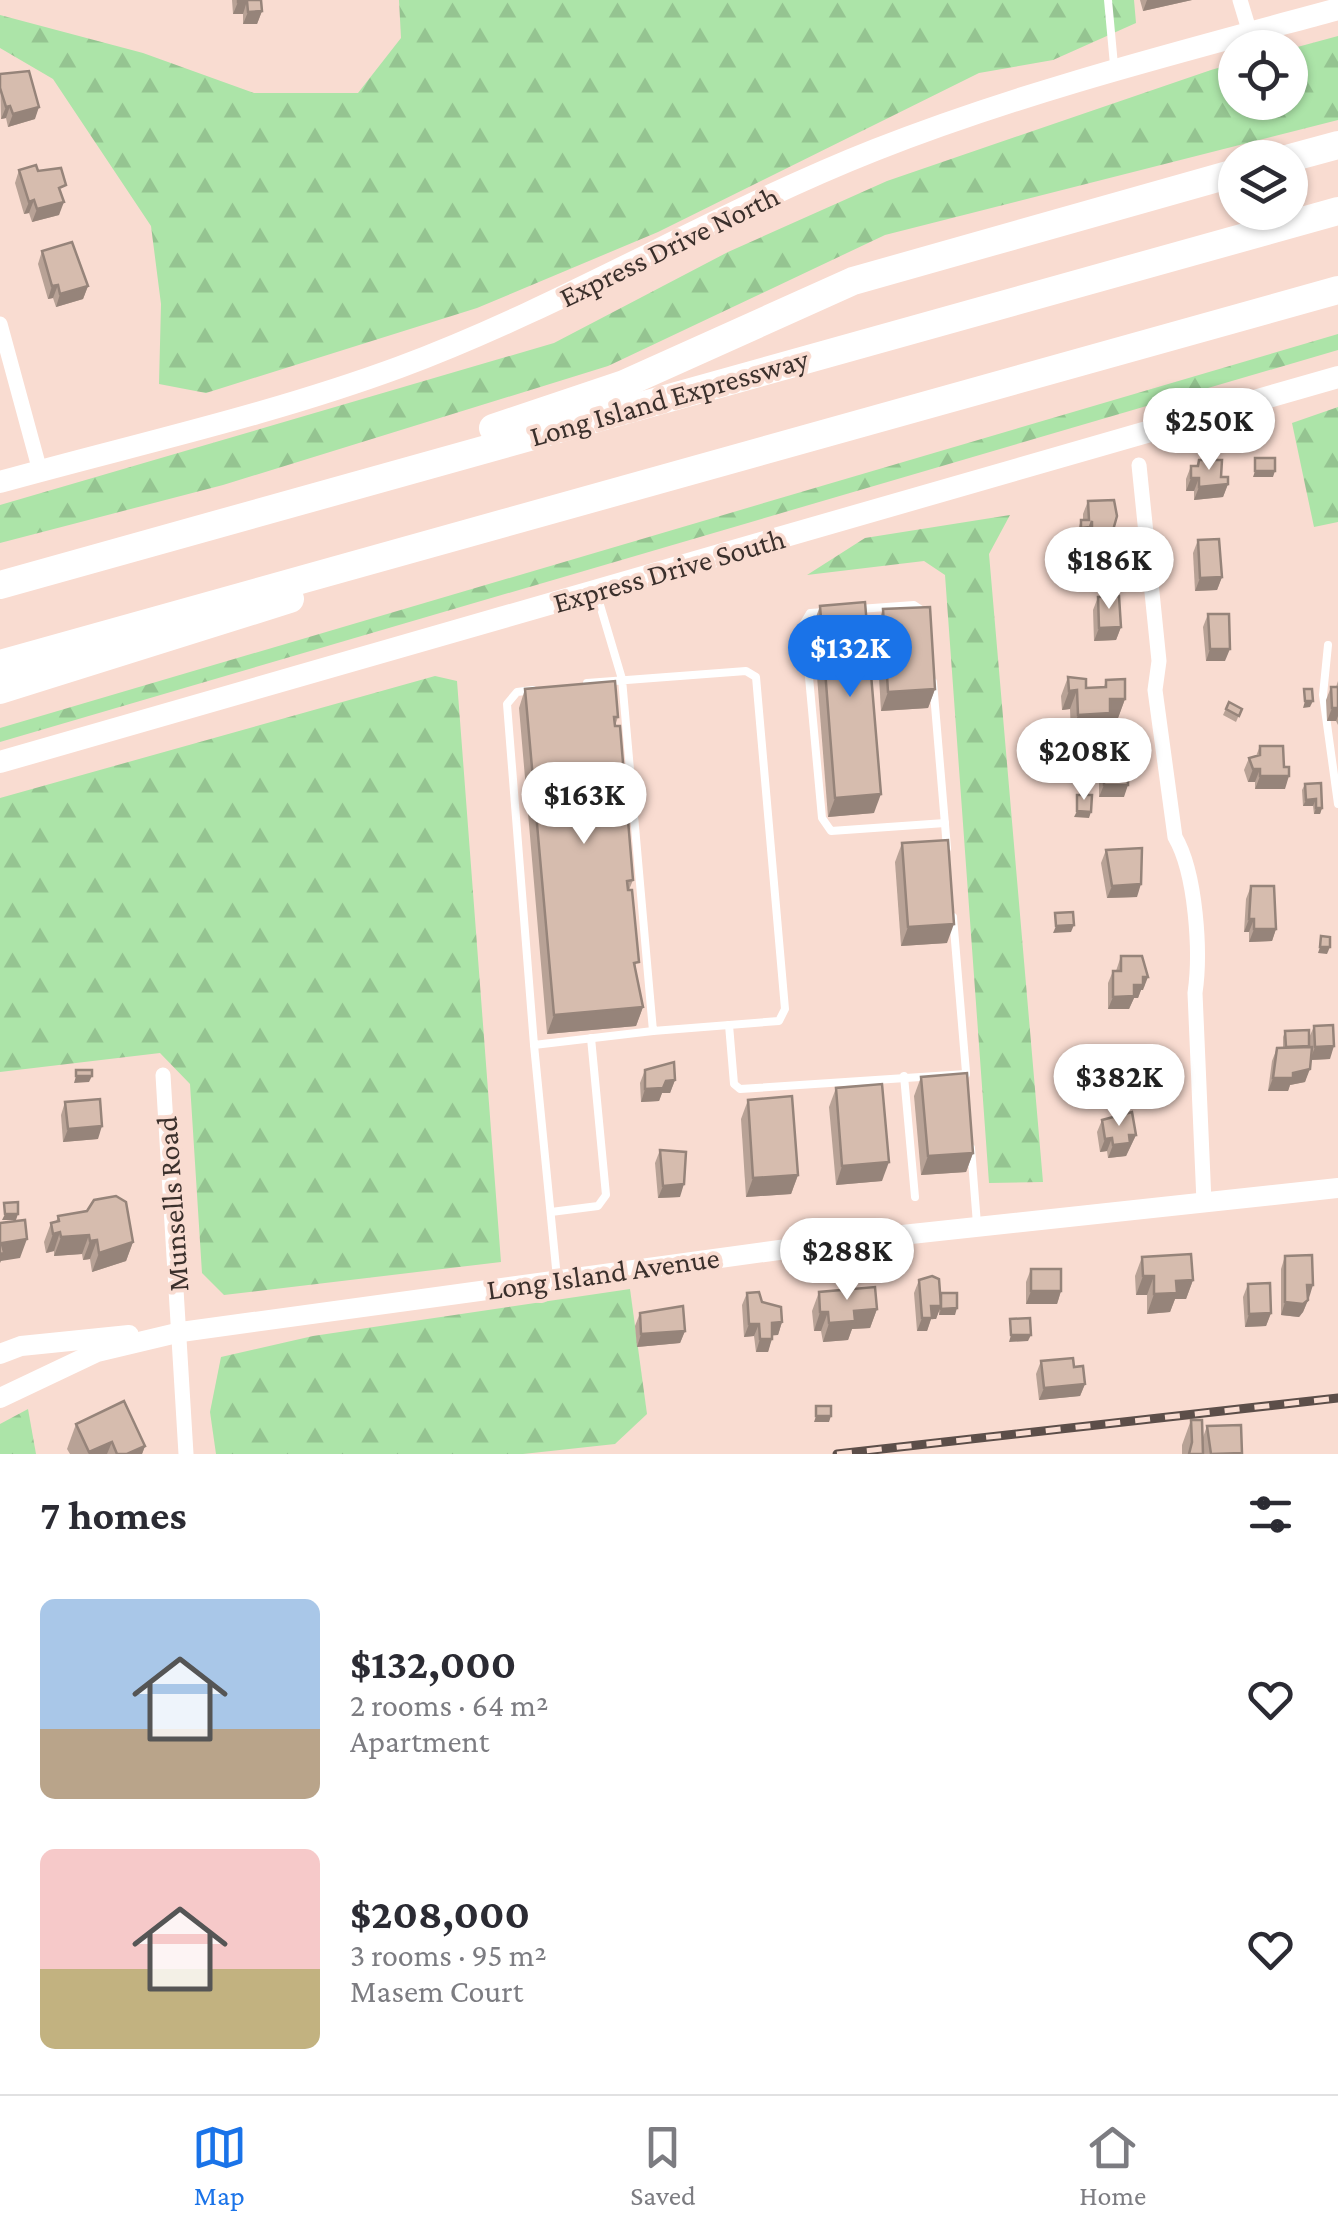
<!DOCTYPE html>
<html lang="en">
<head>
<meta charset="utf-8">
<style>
	body { margin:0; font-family:"Crimson Pro",serif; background:#f7f7f7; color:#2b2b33; height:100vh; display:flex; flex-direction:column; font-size:38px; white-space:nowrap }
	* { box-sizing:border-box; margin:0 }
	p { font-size:32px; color:#7c7c81 }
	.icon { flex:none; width:55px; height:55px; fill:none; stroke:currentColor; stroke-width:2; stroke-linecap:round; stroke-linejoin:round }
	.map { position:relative; height:1454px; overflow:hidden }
	.sheet { display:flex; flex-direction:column; background:#fff; flex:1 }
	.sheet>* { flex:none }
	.buttons { position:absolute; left:1218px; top:30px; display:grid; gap:20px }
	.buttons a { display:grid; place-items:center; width:90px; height:90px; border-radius:50%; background:#fff; box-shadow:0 2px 8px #0004; font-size:50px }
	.price { position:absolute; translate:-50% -85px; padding:0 22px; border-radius:35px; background:#fff; color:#222; font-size:32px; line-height:65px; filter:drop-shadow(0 2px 5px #0008) }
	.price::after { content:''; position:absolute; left:50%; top:60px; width:30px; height:22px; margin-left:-15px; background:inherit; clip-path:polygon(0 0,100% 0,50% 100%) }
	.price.current { background:#1a73e8; color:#fff }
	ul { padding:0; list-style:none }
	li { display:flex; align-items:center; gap:30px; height:250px; padding:0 40px }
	li span { display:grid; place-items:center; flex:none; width:280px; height:200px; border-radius:15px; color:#555 }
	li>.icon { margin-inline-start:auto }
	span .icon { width:120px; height:120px; fill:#fffc; stroke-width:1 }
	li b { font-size:42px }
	h2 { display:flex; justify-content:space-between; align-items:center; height:120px; padding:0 40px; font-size:42px }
	.tabs { display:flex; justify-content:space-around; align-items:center; height:140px; border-top:2px solid #e1e1e2; background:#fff; font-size:28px; color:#7c7c81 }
	.tabs a { display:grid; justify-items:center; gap:5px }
	.tabs .current { color:#1a73e8 }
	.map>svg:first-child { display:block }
	.forest { fill:url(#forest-firs) }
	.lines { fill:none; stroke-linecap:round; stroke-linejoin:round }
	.service { stroke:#fff; stroke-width:8 }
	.minor { stroke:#fff; stroke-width:15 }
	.tertiary { stroke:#fff; stroke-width:20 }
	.secondary { stroke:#fff; stroke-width:22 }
	.motorway { stroke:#fff; stroke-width:28 }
	.rail-casing { stroke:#5c4e49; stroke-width:9 }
	.rail { stroke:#f9dcd1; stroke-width:5; stroke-dasharray:15; stroke-linecap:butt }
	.wall { fill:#b8a296 }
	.shaded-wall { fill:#96847a }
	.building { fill:#d6bcae; stroke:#96847a; stroke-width:2.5 }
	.labels { text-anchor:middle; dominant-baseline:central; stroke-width:8; stroke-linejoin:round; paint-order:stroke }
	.street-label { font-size:30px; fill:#3b302c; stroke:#f9dcd1 }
</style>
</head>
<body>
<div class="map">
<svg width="1338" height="1454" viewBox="0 0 1338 1454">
	<defs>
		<pattern id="forest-firs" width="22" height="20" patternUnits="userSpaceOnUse" patternTransform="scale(2.5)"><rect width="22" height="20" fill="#ace4a8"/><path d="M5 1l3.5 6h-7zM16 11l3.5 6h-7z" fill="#95c491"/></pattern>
	</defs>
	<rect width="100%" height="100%" fill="#f9dcd1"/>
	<g class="forest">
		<path d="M399,0H1134L1136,23L1053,60L979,73L658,232L477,308L206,393L159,384L161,304L151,226L53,79L0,48V15L143,53L254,93H358L401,38Z"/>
		<path d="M1338,36V120L885,235L608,366L223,485L0,543V505L554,343L728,252L887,181L1211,70L1235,63V102H1290V49Z"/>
		<path d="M1338,334V350L0,742V728Z"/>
		<path d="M1338,407V522L1314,527L1292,423Z"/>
		<path d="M1010,515L989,554L1043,1182L989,1183L945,575L924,561L807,575L865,538Z"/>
		<path d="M435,676L457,681L501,1262L224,1295L202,1273L190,1084L160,1053L0,1072V798Z"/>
		<path d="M630,1289L647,1414L615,1444L523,1454H216L210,1412L221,1357L313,1336Z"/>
		<path d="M28,1409L36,1454H0V1424Z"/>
	</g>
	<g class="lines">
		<g class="service">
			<path d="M1108,0L1114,65"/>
			<path d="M859,609L914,605L923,611"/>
			<path d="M825,612L810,613L804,623L822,818L831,831L945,823"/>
			<path d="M1328,645L1323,695L1338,804"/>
			<path d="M933,682L947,848"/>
			<path d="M587,683L746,671L756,677L785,1009L779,1021L653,1031L622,679L597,595"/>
			<path d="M533,690L517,692L507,704L534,1045L653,1031"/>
			<path d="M953,917L966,1072"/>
			<path d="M729,1025L734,1084L740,1089L966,1074"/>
			<path d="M534,1045L557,1278"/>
			<path d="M904,1076L915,1197"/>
			<path d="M971,1148L977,1224"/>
			<path d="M551,1212L598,1206L606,1195L591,1038"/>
		</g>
		<g class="minor">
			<path d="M1240,0L1250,33"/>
			<path d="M0,324L40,471"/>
			<path d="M1139,465L1159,661L1155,690L1175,837C1196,873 1201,952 1195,993L1204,1202"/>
			<path d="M163,1075L186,1454"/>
		</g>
		<g class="tertiary">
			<path d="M0,1354L21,1346L129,1335"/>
			<path d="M0,1398L97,1352L181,1332L837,1242L1338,1188"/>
		</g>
		<g class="secondary">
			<path d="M0,482C133,445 270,415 400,367C564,306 713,214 875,150C1025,91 1183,51 1338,9"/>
			<path d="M0,762L1338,377"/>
		</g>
		<g class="motorway">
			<path d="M1290,158L1338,145"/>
			<path d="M493,428L624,384L853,281L1235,173"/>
			<path d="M0,585L1338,211"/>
			<path d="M0,664L1338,290"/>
			<path d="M0,690L290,599"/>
		</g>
		<g class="rail-casing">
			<path id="rail" d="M837,1454L1338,1398"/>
		</g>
		<use href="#rail" class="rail"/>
	</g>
	<g class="wall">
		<path d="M232,0H261L262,11L257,24H243V14H233Z"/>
		<path d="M1140,0H1192L1143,11Z"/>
		<path d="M0,74L35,119L8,127L6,118L1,119Z"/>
		<path d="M19,170L38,171L62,197L59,215L32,222L29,213L24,214L15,183Z"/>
		<path d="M42,251L88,286L83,299L56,307L53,298L48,299L38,264Z"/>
		<path d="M1199,460L1221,477L1228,484L1223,497L1194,500V491H1186V479L1191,466H1196Z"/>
		<path d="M1088,501L1110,541L1105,554H1088L1087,535L1085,540H1077V533L1081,520H1083V514Z"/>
		<path d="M1198,540L1222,577L1217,590L1195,591L1193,553Z"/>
		<path d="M1098,597L1121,627L1116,640L1094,641L1093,610Z"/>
		<path d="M820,606L874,813L828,817L813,625Z"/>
		<path d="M883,609L935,689L928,708L881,711L876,628Z"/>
		<path d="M1208,614L1225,661H1206L1203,627Z"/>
		<path d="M1068,677L1086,688L1104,687L1106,680L1125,699L1118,718H1108L1104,732L1071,734L1070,709L1062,710L1061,696Z"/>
		<path d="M1338,681V725L1336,721H1327L1326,700L1331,687H1336Z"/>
		<path d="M525,689L618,717L615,726L622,809L633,880L629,890L636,970L643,1007L636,1026L547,1034L519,708Z"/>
		<path d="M1229,702L1239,715L1236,722L1223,715Z"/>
		<path d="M1260,746L1285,789H1255V782H1248L1244,770L1249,758L1256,756Z"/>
		<path d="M1104,755L1124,797H1099V768Z"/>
		<path d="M1305,784L1322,808L1320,814H1314L1313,806H1303L1302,790Z"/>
		<path d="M902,843L947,943L901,946L895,862Z"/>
		<path d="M1106,850L1137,897L1107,898L1101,863Z"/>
		<path d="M1251,886L1276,929L1272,941L1249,942V932H1244L1246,899Z"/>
		<path d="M1121,956L1143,990H1141L1138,998H1134L1129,1009H1108V983L1113,971H1116Z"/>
		<path d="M1314,1026L1330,1059L1311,1060L1305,1082L1290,1085L1288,1091H1268L1272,1061L1277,1048H1283V1037L1285,1031L1309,1038Z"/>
		<path d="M645,1070L675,1080L670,1093H662L659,1101L641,1102L640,1083Z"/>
		<path d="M921,1077L973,1153L966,1172L921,1175L914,1096Z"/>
		<path d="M836,1088L882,1181L836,1185L829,1107Z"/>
		<path d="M748,1100L798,1175L791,1194L746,1197L741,1119Z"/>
		<path d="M65,1102L98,1139L63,1142L61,1115Z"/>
		<path d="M1102,1120L1136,1135L1126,1156L1108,1158L1107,1151L1100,1152L1097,1132Z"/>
		<path d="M660,1150L680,1197L658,1198L655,1163Z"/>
		<path d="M58,1216L133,1242L126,1261L92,1272L90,1259L83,1260L82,1254L54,1256V1251L46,1253L44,1242L51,1223L56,1222Z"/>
		<path d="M1285,1256L1309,1298L1303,1312L1299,1317L1281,1315V1269Z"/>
		<path d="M1142,1257L1193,1280L1186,1299H1175L1170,1312L1147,1314V1295H1136L1135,1276Z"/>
		<path d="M1031,1269L1061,1291L1057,1304H1026V1282Z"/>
		<path d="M919,1280L940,1297L941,1293L955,1315H939V1310L936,1319H931L927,1331H917L914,1293Z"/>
		<path d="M1248,1284L1271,1313L1266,1326L1245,1327L1243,1297Z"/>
		<path d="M819,1292L877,1309L870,1328L852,1329L848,1340L823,1342L821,1331H814L812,1311Z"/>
		<path d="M747,1293L782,1322L778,1335H772L768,1352H756L754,1336L744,1337L742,1305Z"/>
		<path d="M640,1313L685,1331L680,1343L637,1347L635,1326Z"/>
		<path d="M1041,1361L1074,1367L1085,1384L1080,1396L1039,1400L1036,1374Z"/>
		<path d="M1191,1420L1202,1440L1207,1426L1241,1425L1242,1454H1182V1445Z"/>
		<path d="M76,1424L145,1446L142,1454H70L67,1449Z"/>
	</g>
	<g class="shaded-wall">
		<path d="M1147,0H1192L1143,11Z"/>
		<path d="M247,1L243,14H233L238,2Z"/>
		<path d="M262,11L257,24H243L248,12Z"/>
		<path d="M10,106L6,118L1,119L6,107Z"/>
		<path d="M39,107L35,119L8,127L13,114Z"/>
		<path d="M34,200L29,213L24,214L29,202Z"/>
		<path d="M64,202L59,215L32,222L37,209Z"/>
		<path d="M58,285L53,298L48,299L52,286Z"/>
		<path d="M88,286L83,299L56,307L60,294Z"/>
		<path d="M1255,471H1275L1273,477H1253Z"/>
		<path d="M1191,478H1199L1194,491H1186Z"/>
		<path d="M1228,484L1223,497L1194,500L1199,487Z"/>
		<path d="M1090,527L1085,540H1077L1081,528Z"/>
		<path d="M1092,541H1110L1105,554H1088Z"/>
		<path d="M1222,577L1217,590L1195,591L1200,578Z"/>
		<path d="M1121,627L1116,640L1094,641L1099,628Z"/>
		<path d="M1210,649H1230L1225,661H1206Z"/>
		<path d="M935,689L928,708L881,711L888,692Z"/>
		<path d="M1077,690L1070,709L1062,710L1069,691Z"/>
		<path d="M1110,699H1125L1118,718H1108L1104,732L1071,734L1078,715Z"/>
		<path d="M1305,701H1313L1310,707L1303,708Z"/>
		<path d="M1332,708H1338V716L1336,721H1327Z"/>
		<path d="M1253,769H1260L1255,782H1248Z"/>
		<path d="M1260,776H1289L1285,789H1255Z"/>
		<path d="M1104,785H1128L1124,797H1099Z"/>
		<path d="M881,794L874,813L828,817L835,798Z"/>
		<path d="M1316,799L1313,806H1303L1306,800Z"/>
		<path d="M1316,808H1322L1320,814H1314Z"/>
		<path d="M1077,811L1091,812L1089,818L1074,817Z"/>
		<path d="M1141,884L1137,897L1107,898L1112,886Z"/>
		<path d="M1249,919H1254L1249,932H1244Z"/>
		<path d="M954,924L947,943L901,946L908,927Z"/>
		<path d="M1074,925L1071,932L1053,933L1056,926Z"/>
		<path d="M1254,929H1276L1272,941L1249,942Z"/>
		<path d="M1320,947H1330L1327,954L1318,953Z"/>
		<path d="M1143,977H1148L1143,990H1141L1138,998H1134L1129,1009H1108L1113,997L1134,985Z"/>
		<path d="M643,1007L636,1026L547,1034L554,1015Z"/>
		<path d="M1334,1046L1330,1059L1310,1060L1315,1047Z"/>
		<path d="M1310,1069L1305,1082L1290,1085L1288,1091H1268L1273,1078Z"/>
		<path d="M76,1076H92L89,1082L74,1083Z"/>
		<path d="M675,1080L670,1093H662L659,1101L641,1102L645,1089L666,1081Z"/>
		<path d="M102,1126L98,1139L63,1142L68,1129Z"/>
		<path d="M1129,1135H1136L1126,1156L1108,1158L1113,1145Z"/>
		<path d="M1112,1138L1107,1151L1100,1152L1105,1139Z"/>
		<path d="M973,1153L966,1172L921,1175L928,1156Z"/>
		<path d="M889,1162L882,1181L836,1185L842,1166Z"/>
		<path d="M798,1175L791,1194L746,1197L753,1178Z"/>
		<path d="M684,1184L680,1197L658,1198L663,1186Z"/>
		<path d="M5,1214H18L16,1220H2Z"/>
		<path d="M60,1232L54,1251L46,1253L53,1234Z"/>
		<path d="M89,1235L82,1254L54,1256L61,1237Z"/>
		<path d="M27,1239L20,1258L1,1261L0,1263V1249L2,1243Z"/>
		<path d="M97,1240L90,1259L83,1260L90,1241Z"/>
		<path d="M133,1242L126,1261L92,1272L99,1253Z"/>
		<path d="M1143,1276H1154L1147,1295H1136Z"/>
		<path d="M1193,1280L1186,1299H1175L1170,1312L1147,1314L1154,1294L1176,1281Z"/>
		<path d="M1307,1285H1313L1309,1298H1302Z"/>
		<path d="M1031,1291H1061L1057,1304H1026Z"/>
		<path d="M1308,1300L1303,1312L1299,1317L1281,1315L1285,1302Z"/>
		<path d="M931,1306H941L936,1319H931L927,1331H917L922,1318Z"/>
		<path d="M957,1308L955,1315H939L941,1309Z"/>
		<path d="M877,1309L870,1328L852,1329L848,1340L823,1342L829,1323L854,1311Z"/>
		<path d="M820,1312H828L821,1331H814Z"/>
		<path d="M1271,1313L1266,1326L1245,1327L1249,1314Z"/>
		<path d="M782,1322L778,1335L767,1336L772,1323Z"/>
		<path d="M749,1324H759L754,1336L744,1337Z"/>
		<path d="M685,1331L680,1343L637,1347L641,1334Z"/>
		<path d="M1011,1335H1031L1028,1341L1009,1342Z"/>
		<path d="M760,1339H772L768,1352H756Z"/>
		<path d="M1085,1384L1080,1396L1039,1400L1044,1388Z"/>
		<path d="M816,1416H831L829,1422H814Z"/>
		<path d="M112,1442L107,1454H89V1452Z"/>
		<path d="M145,1446L142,1454H127Z"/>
	</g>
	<g class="building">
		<path d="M238,0H261L262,11L248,12L247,1L238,2Z"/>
		<path d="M29,71L39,107L13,114L10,106L6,107L0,88V74Z"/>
		<path d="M36,165L38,171L61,168L66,185L59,188L64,202L37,209L34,200L29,202L19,170Z"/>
		<path d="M72,242L88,286L60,294L58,285L52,286L42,251Z"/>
		<rect x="1255" y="458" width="20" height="13"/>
		<path d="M1199,460H1222L1221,477H1228V484L1199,487V478H1191V466H1198Z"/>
		<path d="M1114,500L1117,516L1110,541H1092V521L1090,527L1081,528V520H1089L1088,501Z"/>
		<path d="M1219,539L1222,577L1200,578L1198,540Z"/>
		<path d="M1119,596L1121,627L1099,628L1098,597Z"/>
		<path d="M865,602L881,794L835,798L820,606Z"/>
		<path d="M930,607L935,689L888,692L883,609Z"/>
		<path d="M1208,614H1229L1230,649H1210Z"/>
		<path d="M1068,677L1086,679V688L1106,687V680L1125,679V699H1110V713L1078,715L1077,690L1069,691Z"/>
		<path d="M615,681L618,717H614L615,726H620L626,799L620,800L621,809L627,808L633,880L627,881L628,890H632L639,962L634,963L643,1007L554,1015L525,689Z"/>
		<path d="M1331,687H1338V708H1332Z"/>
		<path d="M1304,689H1312L1313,701H1305Z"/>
		<path d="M1229,702L1242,709L1239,716L1226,709Z"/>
		<path d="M1260,746H1283L1284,767H1289V776H1260V769H1253L1249,758L1260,755Z"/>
		<rect x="1104" y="755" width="24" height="30"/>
		<path d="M1321,783L1322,808H1316V799L1306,800L1305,784Z"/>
		<path d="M1077,795H1092L1091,812L1077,811Z"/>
		<path d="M948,840L954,924L908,927L902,843Z"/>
		<path d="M1142,848L1141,884L1112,886L1106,850Z"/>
		<path d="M1251,886H1274L1276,929H1254V919H1249Z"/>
		<path d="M1073,912L1074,925L1056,926L1055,913Z"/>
		<path d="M1321,936L1330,937V947H1320Z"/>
		<path d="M1121,956H1142L1148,977H1143V985H1134V996L1113,997V971H1121Z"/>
		<path d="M1333,1025L1334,1046L1315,1047L1314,1026Z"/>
		<path d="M1309,1030V1046L1286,1047L1285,1031Z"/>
		<path d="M1312,1047L1310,1069L1293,1073V1078H1273L1277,1048Z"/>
		<path d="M674,1062L675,1080L666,1081L663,1088L645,1089V1070Z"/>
		<rect x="76" y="1070" width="16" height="6"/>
		<path d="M967,1073L973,1153L928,1156L921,1077Z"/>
		<path d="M882,1084L889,1162L842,1166L836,1088Z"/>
		<path d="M792,1096L798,1175L753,1178L748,1100Z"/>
		<path d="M100,1099L102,1126L68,1129L65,1102Z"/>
		<path d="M1132,1112L1136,1135H1129L1130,1143L1113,1145L1112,1138L1105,1139L1102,1120Z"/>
		<path d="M660,1150L686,1152L684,1184L663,1186Z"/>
		<path d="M116,1196L126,1202L133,1242L99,1253L97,1240L90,1241L89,1235L61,1237L60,1232L53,1234L51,1223L59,1221L58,1216L87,1211L94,1200Z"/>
		<path d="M18,1202V1214H5L4,1203Z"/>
		<path d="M25,1220L27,1239L2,1243L4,1253L0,1254V1223Z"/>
		<path d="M1191,1254L1193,1280L1176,1281L1177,1293L1154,1294V1276H1143L1142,1257Z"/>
		<path d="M1312,1255L1313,1285H1307L1308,1300L1303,1304L1285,1302V1256Z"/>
		<rect x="1031" y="1269" width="30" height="22"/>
		<path d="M932,1276L939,1279L941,1306H931L932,1318H922L919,1280Z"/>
		<path d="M1270,1283L1271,1313L1249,1314L1248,1284Z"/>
		<path d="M875,1287L877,1309L854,1311L855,1321L829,1323L828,1312H820L819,1292Z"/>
		<path d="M759,1292L762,1302L781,1307L782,1322L772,1323V1339H760L759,1324H749L747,1293Z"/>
		<path d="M941,1293H957V1308L941,1309Z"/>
		<path d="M683,1306L685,1331L641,1334L640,1313Z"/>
		<path d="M1030,1318L1031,1335H1011L1010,1319Z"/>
		<path d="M1073,1358L1074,1367L1083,1366L1085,1384L1044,1388L1041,1361Z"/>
		<path d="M124,1401L145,1446L127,1454H117L112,1442L89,1452L76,1424Z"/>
		<rect x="816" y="1406" width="15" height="10"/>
		<path d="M1191,1420H1202L1203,1454H1189L1192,1442Z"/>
		<path d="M1241,1425L1242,1453L1211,1454L1207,1426Z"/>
	</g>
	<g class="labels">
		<g class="street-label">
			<text transform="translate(669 246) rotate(-26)">Express Drive North</text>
			<text transform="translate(669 397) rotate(-16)">Long Island Expressway</text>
			<text transform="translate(669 570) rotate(-16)">Express Drive South</text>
			<text transform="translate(172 1204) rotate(-94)">Munsells Road</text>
			<text transform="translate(603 1273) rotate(-8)">Long Island Avenue</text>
		</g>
	</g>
</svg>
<div class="buttons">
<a><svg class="icon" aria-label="locate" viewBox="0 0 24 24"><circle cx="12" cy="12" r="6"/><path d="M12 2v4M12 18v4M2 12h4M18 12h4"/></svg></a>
<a><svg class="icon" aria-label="layers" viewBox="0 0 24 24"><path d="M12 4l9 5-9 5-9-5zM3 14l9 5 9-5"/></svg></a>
</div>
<b class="price" style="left:1209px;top:473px">$250K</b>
<b class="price" style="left:1109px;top:612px">$186K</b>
<b class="price current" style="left:850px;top:700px">$132K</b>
<b class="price" style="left:1084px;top:803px">$208K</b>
<b class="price" style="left:584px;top:847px">$163K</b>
<b class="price" style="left:1119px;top:1129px">$382K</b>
<b class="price" style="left:847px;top:1303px">$288K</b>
</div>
<section class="sheet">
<h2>7 homes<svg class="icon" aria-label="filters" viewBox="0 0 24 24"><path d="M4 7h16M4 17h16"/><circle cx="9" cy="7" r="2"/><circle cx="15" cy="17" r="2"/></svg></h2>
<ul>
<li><span style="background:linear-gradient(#a9c7e8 65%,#b9a48a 0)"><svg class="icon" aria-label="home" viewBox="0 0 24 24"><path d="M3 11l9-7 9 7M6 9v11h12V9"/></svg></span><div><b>$132,000</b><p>2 rooms · 64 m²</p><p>Apartment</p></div><svg class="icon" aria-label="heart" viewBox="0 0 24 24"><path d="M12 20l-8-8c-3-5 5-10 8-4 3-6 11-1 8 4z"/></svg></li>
<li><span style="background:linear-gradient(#f6c9c9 60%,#c2b280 0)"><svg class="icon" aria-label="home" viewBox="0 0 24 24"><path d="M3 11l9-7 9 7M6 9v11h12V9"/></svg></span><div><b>$208,000</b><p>3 rooms · 95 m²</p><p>Masem Court</p></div><svg class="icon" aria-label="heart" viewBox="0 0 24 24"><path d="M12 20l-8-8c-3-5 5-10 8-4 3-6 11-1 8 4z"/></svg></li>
</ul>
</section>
<nav class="tabs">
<a class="current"><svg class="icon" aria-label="map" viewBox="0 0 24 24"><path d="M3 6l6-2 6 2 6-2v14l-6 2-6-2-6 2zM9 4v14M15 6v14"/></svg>Map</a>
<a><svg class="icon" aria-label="saved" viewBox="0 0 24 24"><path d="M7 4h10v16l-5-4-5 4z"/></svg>Saved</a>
<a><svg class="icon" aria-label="home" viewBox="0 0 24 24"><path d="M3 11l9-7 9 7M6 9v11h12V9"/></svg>Home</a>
</nav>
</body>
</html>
